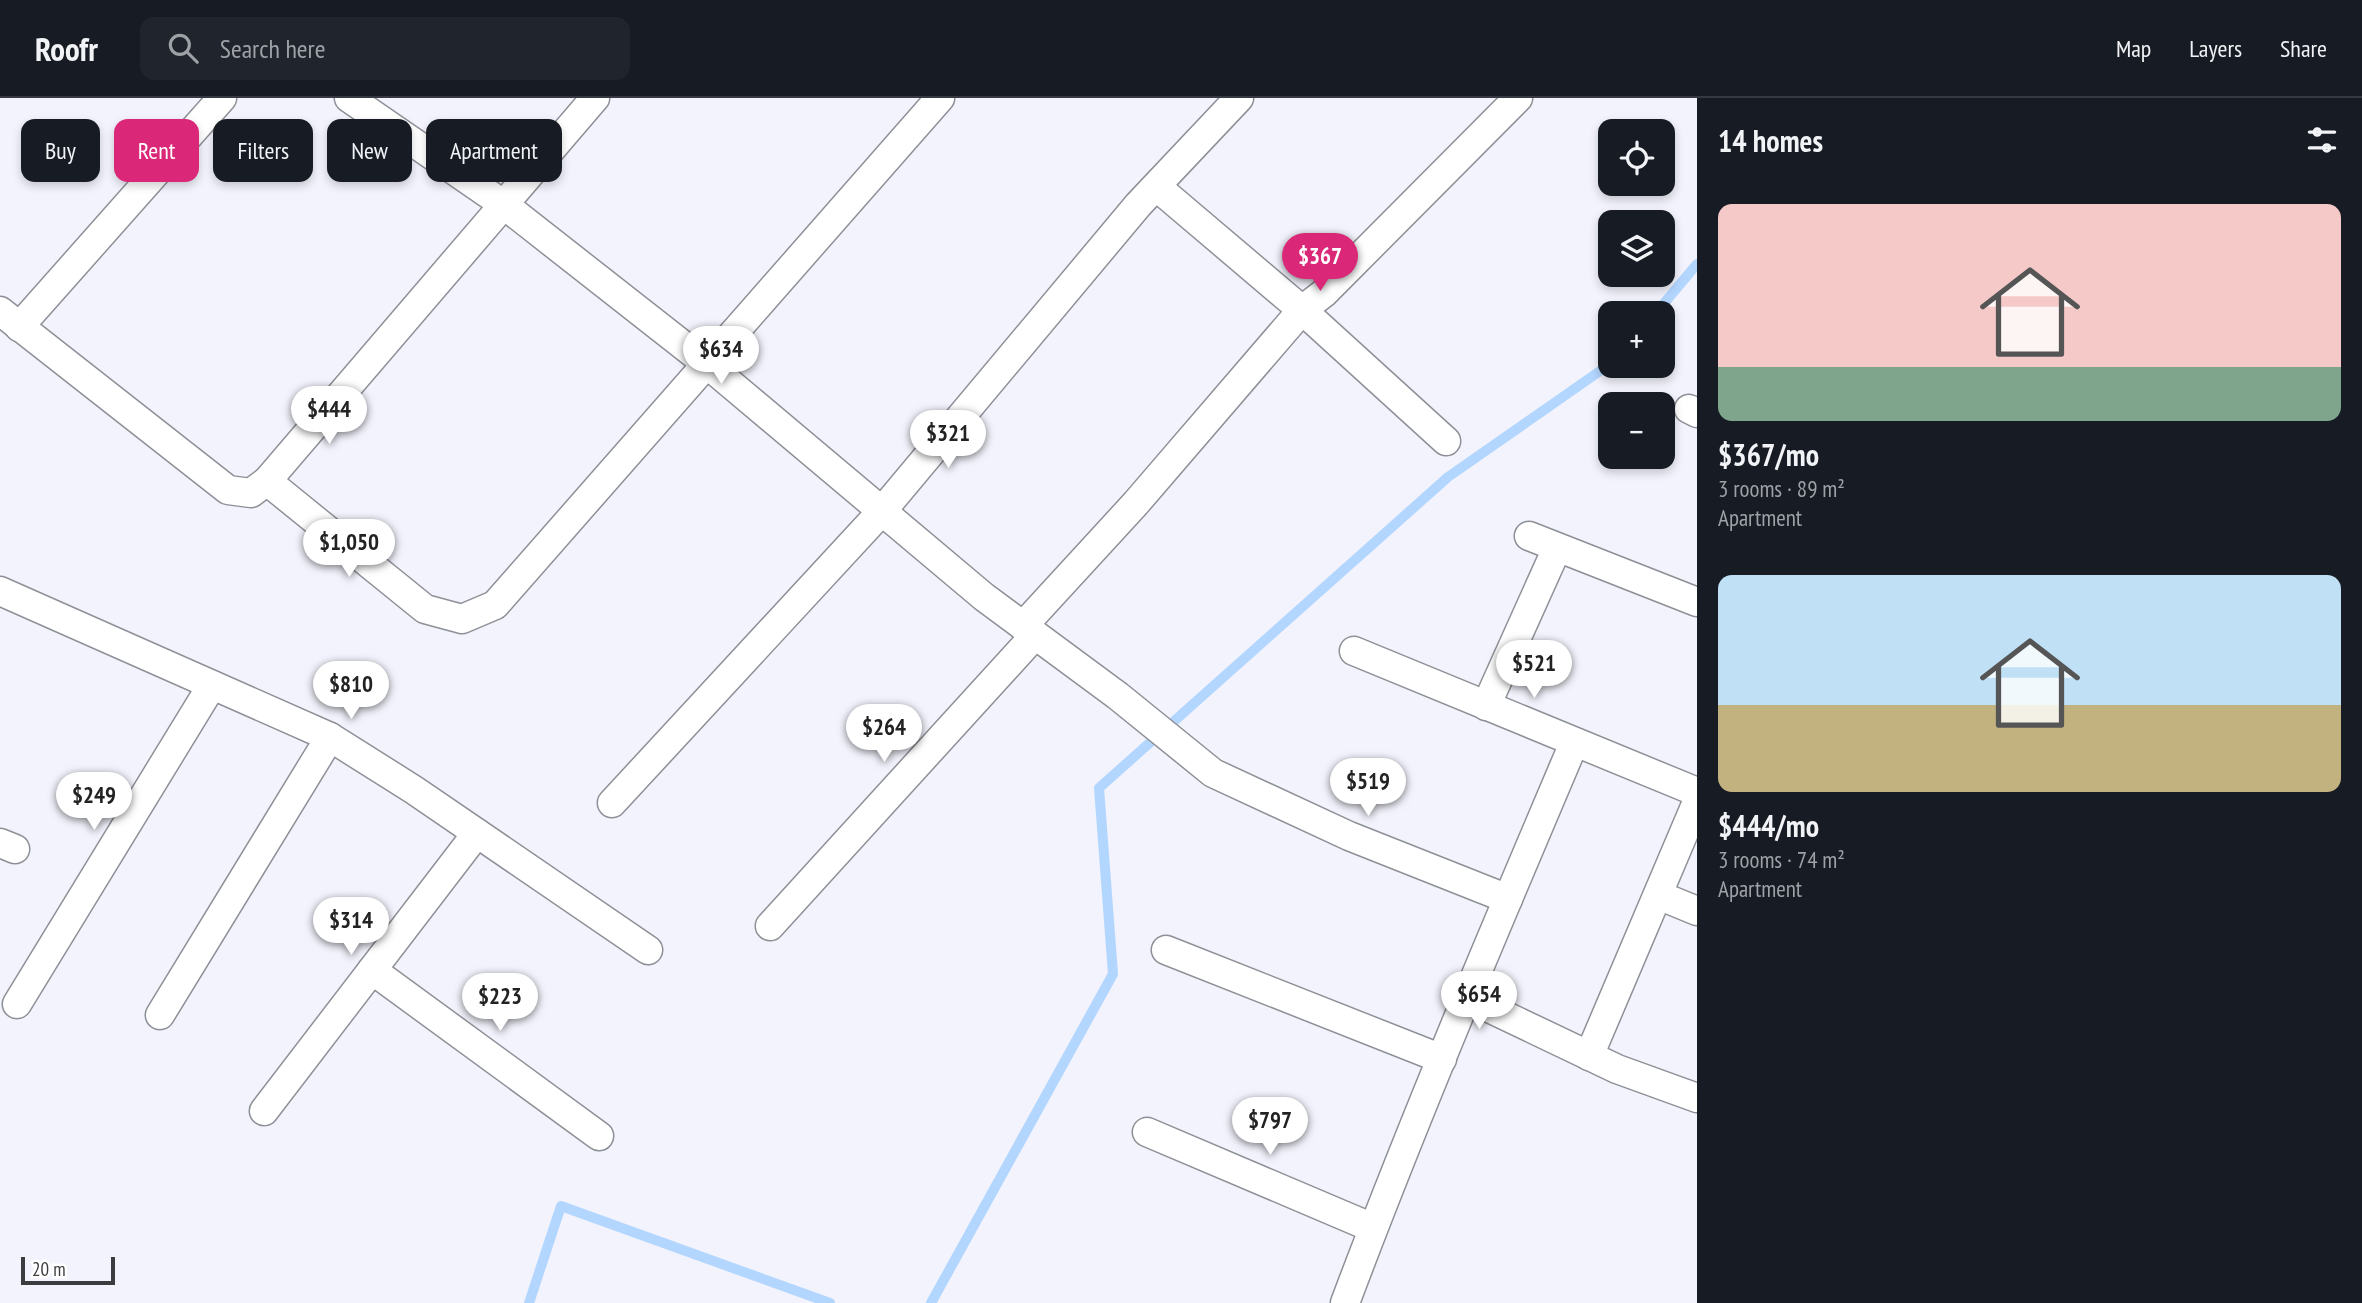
<!DOCTYPE html>
<html lang="en">
<head>
<meta charset="utf-8">
<style>
	body { margin:0; font-family:"PT Sans Narrow",sans-serif; background:#20242c; color:#f1f3f6; height:100vh; display:flex; flex-direction:column; font-size:26px; white-space:nowrap }
	* { box-sizing:border-box; margin:0 }
	p { font-size:23px; color:#9ea1a6 }
	.icon { flex:none; width:38px; height:38px; fill:none; stroke:currentColor; stroke-width:2; stroke-linecap:round; stroke-linejoin:round }
	.map { position:relative; flex:1; overflow:hidden }
	.panel { display:flex; flex-direction:column; background:#171b24; width:665px }
	.panel>* { flex:none }
	.top-card { position:absolute; left:21px; top:21px; width:665px; height:63px; display:flex; gap:14px }
	.buttons { position:absolute; left:1598px; top:21px; display:grid; gap:14px }
	.buttons a { display:grid; place-items:center; width:77px; height:77px; border-radius:14px; background:#171b24; box-shadow:0 4px 10px #0003; font-size:35px }
	.scale { position:absolute; left:21px; bottom:18px; width:94px; box-sizing:border-box; padding-left:7px; border:4px solid #3b3c3f; border-top:0; font-size:19px; line-height:24px; white-space:nowrap; color:#3b3c3f; -webkit-text-stroke:5px #fff; paint-order:stroke }
	.price { position:absolute; translate:-50% -60px; padding:0 16px; border-radius:24px; background:#fff; color:#222; font-size:23px; line-height:46px; filter:drop-shadow(0 2px 4px #0008) }
	.price::after { content:''; position:absolute; left:50%; top:42px; width:21px; height:16px; margin-left:-10px; background:inherit; clip-path:polygon(0 0,100% 0,50% 100%) }
	.price.active { background:#db2777; color:#fff }
	ul { padding:0; list-style:none }
	li { display:grid; align-content:center; gap:14px; height:371px; padding:0 21px }
	li span { display:grid; place-items:center; height:217px; border-radius:14px; color:#555 }
	li>.icon { margin-inline-start:auto }
	span .icon { width:126px; height:126px; fill:#fffc; stroke-width:1 }
	li b { font-size:30px }
	h2 { display:flex; justify-content:space-between; align-items:center; height:84px; padding:0 21px; font-size:30px }
	.tag { padding:0 24px; border-radius:14px; background:#171b24; box-shadow:0 4px 10px #0003; font-size:24px; line-height:63px }
	.tag.active { background:#db2777; color:#fff }
	header { display:flex; align-items:center; gap:42px; box-sizing:border-box; height:98px; padding:0 35px; background:#171b24; border-bottom:2px solid #363941 }
	header strong { font-size:33px }
	nav { display:flex; gap:38px; margin-inline-start:auto; font-size:24px }
	.search { width:490px; height:63px; background:#20242c; display:flex; align-items:center; gap:18px; box-sizing:border-box; padding:0 24px; border-radius:14px; color:#9ea1a6; font-size:26px }
	main { display:flex; flex:1; min-height:0 }
	.map>svg:first-child { display:block }
	.lines { fill:none; stroke-linecap:round; stroke-linejoin:round }
	.stream { stroke:#b3d6ff; stroke-width:10 }
	.street-casing { stroke:#8e9097; stroke-width:31 }
	.street { stroke:#fff; stroke-width:28 }
</style>
</head>
<body>
<header>
<strong>Roofr</strong>
<div class="search"><svg class="icon" aria-label="search" viewBox="0 0 24 24"><circle cx="10" cy="10" r="6"/><path d="M15 15l6 6"/></svg>Search here</div>
<nav><a>Map</a><a>Layers</a><a>Share</a></nav>
</header>
<main>
<div class="map">
<svg width="1697" height="1205" viewBox="0 0 1697 1205">
	<rect width="100%" height="100%" fill="#f2f3fc"/>
	<g class="lines">
		<g class="stream">
			<path d="M1656,215L1697,166"/>
			<path d="M529,1205L561,1108L830,1205"/>
			<path d="M931,1205L1113,876L1099,690L1448,379L1610,266"/>
		</g>
		<g class="street-casing">
			<g id="street">
				<path d="M349,0L503,106L707,266L984,499L1118,598L1213,675L1349,738L1508,801"/>
				<path d="M1157,89L1302,212L1446,343"/>
				<path d="M0,213L228,392L251,395L267,383L595,0"/>
				<path d="M19,229L222,0"/>
				<path d="M1689,311L1697,315"/>
				<path d="M267,383L425,511L462,521L495,507L940,0"/>
				<path d="M1529,438L1697,504"/>
				<path d="M0,493L330,639L414,692L648,852"/>
				<path d="M1023,528L1136,405L1302,212L1324,195L1518,0"/>
				<path d="M1354,553L1697,694"/>
				<path d="M1486,608L1557,450"/>
				<path d="M612,705L882,413L1138,107L1239,0"/>
				<path d="M0,745L15,751"/>
				<path d="M1658,797L1697,813"/>
				<path d="M770,828L1035,537"/>
				<path d="M1166,852L1442,961"/>
				<path d="M372,872L599,1038"/>
				<path d="M1466,899L1617,971L1697,1000"/>
				<path d="M17,906L212,587"/>
				<path d="M160,917L330,639"/>
				<path d="M1589,958L1697,704"/>
				<path d="M264,1013L477,735"/>
				<path d="M1147,1034L1373,1130"/>
				<path d="M1345,1205C1416,1016 1495,831 1574,645"/>
			</g>
		</g>
		<use href="#street" class="street"/>
	</g>
</svg>
<div class="buttons">
<a><svg class="icon" aria-label="locate" viewBox="0 0 24 24"><circle cx="12" cy="12" r="6"/><path d="M12 2v4M12 18v4M2 12h4M18 12h4"/></svg></a>
<a><svg class="icon" aria-label="layers" viewBox="0 0 24 24"><path d="M12 4l9 5-9 5-9-5zM3 14l9 5 9-5"/></svg></a>
<a>+</a>
<a>−</a>
</div>
<div class="scale">20 m</div>
<b class="price active" style="left:1320px;top:195px">$367</b>
<b class="price" style="left:721px;top:288px">$634</b>
<b class="price" style="left:329px;top:348px">$444</b>
<b class="price" style="left:948px;top:372px">$321</b>
<b class="price" style="left:349px;top:481px">$1,050</b>
<b class="price" style="left:1534px;top:602px">$521</b>
<b class="price" style="left:351px;top:623px">$810</b>
<b class="price" style="left:884px;top:666px">$264</b>
<b class="price" style="left:1368px;top:720px">$519</b>
<b class="price" style="left:94px;top:734px">$249</b>
<b class="price" style="left:351px;top:859px">$314</b>
<b class="price" style="left:1479px;top:933px">$654</b>
<b class="price" style="left:500px;top:935px">$223</b>
<b class="price" style="left:1270px;top:1059px">$797</b>
<div class="top-card">
<a class="tag">Buy</a>
<a class="tag active">Rent</a>
<a class="tag">Filters</a>
<a class="tag">New</a>
<a class="tag">Apartment</a>
</div>
</div>
<section class="panel">
<h2>14 homes<svg class="icon" aria-label="filters" viewBox="0 0 24 24"><path d="M4 7h16M4 17h16"/><circle cx="9" cy="7" r="2"/><circle cx="15" cy="17" r="2"/></svg></h2>
<ul>
<li><span style="background:linear-gradient(#f6c9c9 75%,#7fa58c 0)"><svg class="icon" aria-label="home" viewBox="0 0 24 24"><path d="M3 11l9-7 9 7M6 9v11h12V9"/></svg></span><div><b>$367/mo</b><p>3 rooms · 89 m²</p><p>Apartment</p></div></li>
<li><span style="background:linear-gradient(#bfe0f5 60%,#c2b280 0)"><svg class="icon" aria-label="home" viewBox="0 0 24 24"><path d="M3 11l9-7 9 7M6 9v11h12V9"/></svg></span><div><b>$444/mo</b><p>3 rooms · 74 m²</p><p>Apartment</p></div></li>
</ul>
</section>
</main>
</body>
</html>
